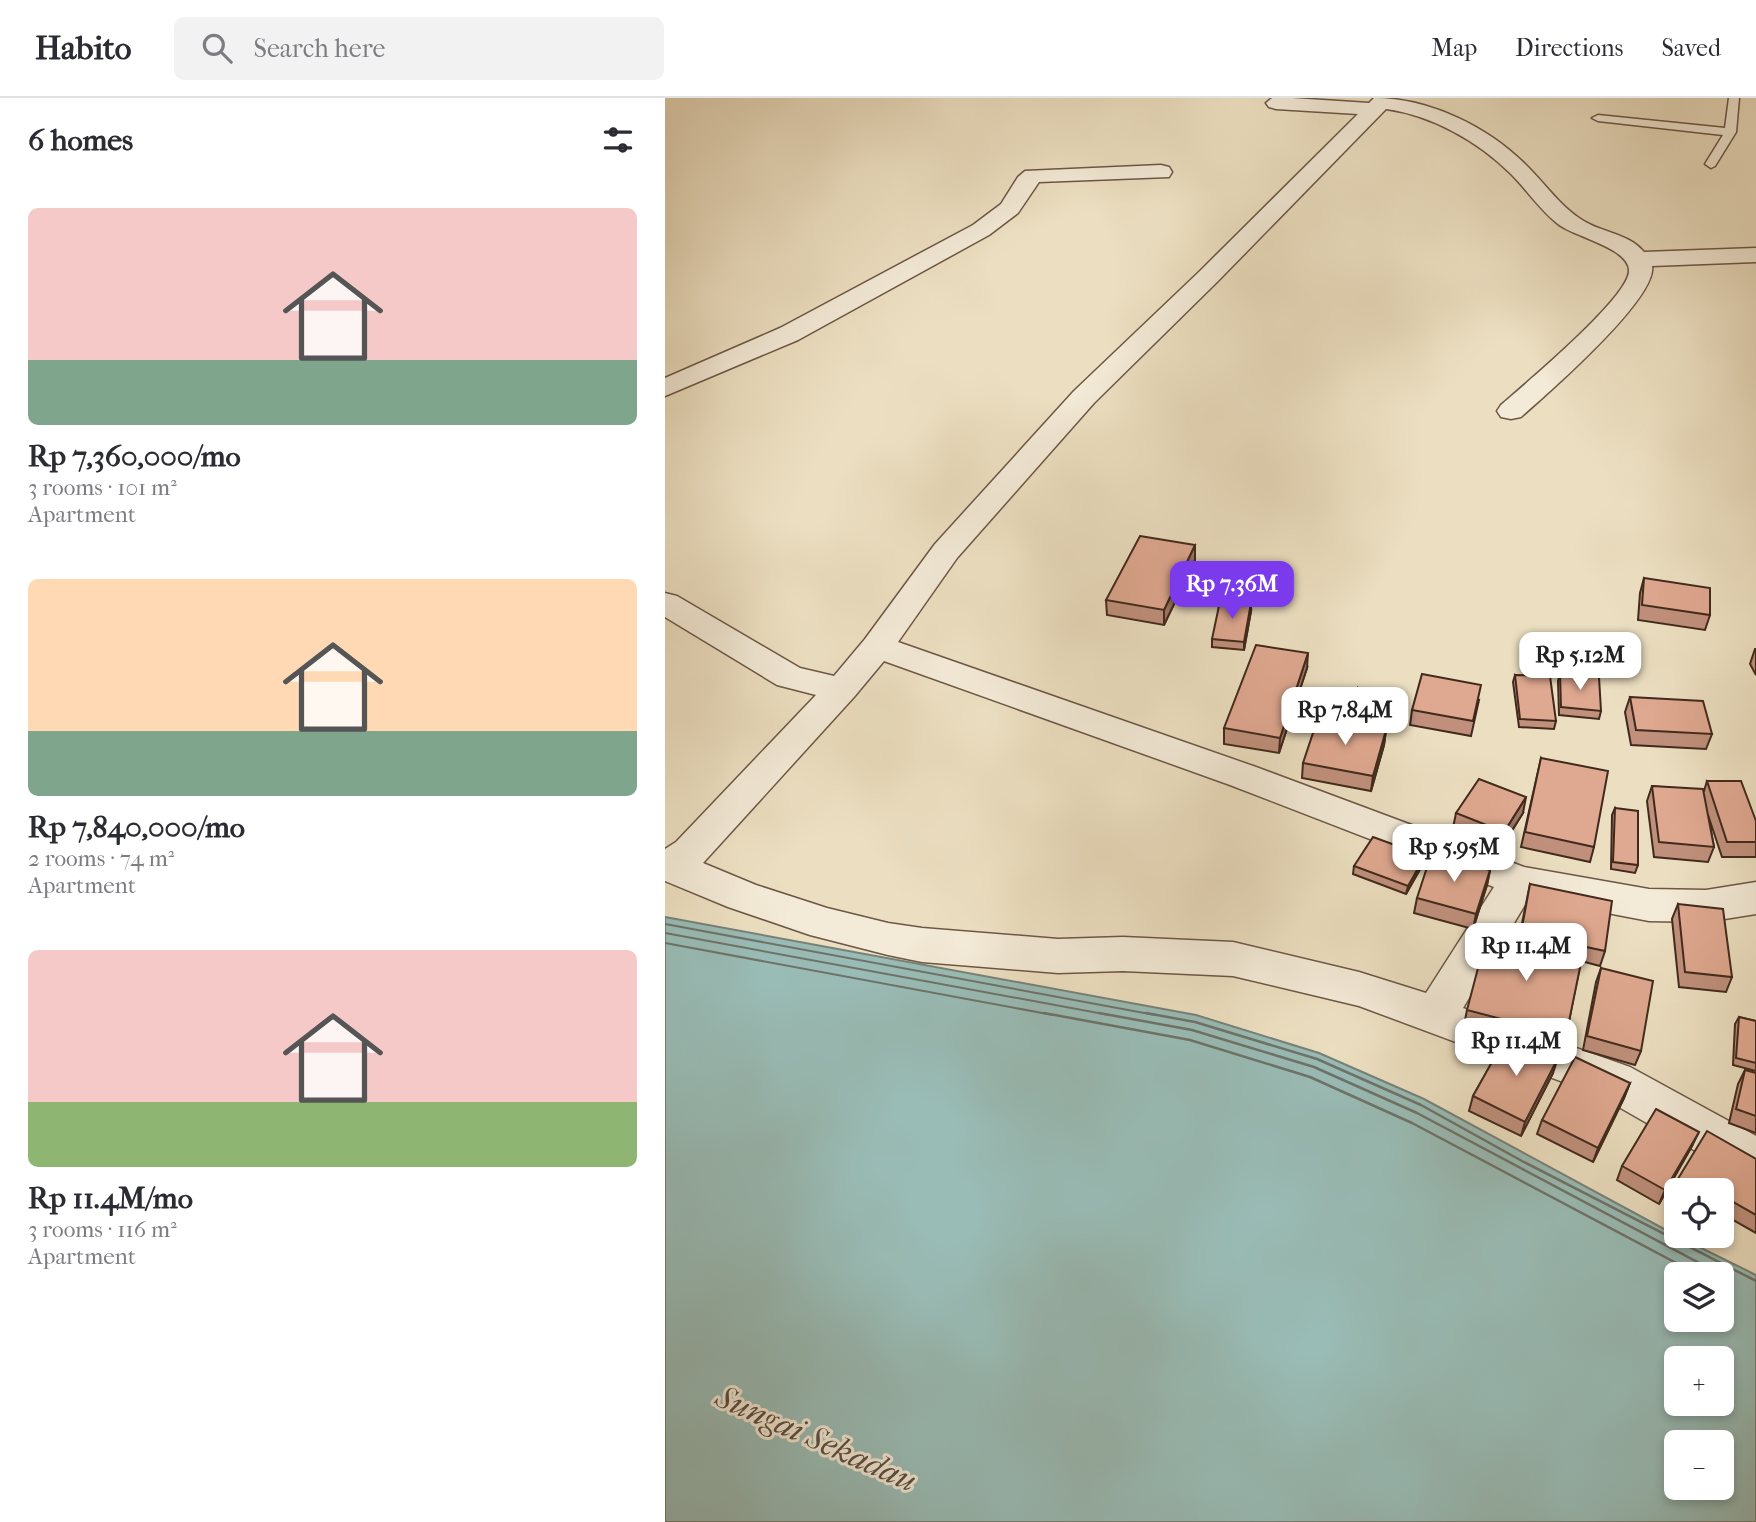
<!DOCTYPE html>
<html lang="en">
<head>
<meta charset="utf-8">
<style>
	body { margin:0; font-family:"IM FELL French Canon",serif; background:#f2f2f3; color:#2b2b33; height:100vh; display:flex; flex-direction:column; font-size:26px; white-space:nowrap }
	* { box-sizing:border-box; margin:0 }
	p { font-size:23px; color:#7c7c81 }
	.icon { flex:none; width:38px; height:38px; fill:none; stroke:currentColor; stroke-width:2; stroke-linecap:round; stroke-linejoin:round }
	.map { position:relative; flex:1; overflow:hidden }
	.details { display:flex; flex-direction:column; background:#fff; width:665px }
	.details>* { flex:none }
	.buttons { position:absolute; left:999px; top:1080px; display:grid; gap:14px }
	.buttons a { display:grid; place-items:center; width:70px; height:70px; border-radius:10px; background:#fff; box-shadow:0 4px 10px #0003; font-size:35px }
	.price { position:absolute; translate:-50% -60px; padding:0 16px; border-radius:14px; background:#fff; color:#222; font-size:23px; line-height:46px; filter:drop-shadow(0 2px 4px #0008) }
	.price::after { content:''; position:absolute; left:50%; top:42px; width:21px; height:16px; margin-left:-10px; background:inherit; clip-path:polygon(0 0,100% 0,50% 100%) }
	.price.active { background:#7c3aed; color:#fff }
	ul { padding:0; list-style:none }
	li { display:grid; align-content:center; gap:14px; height:371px; padding:0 28px }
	li span { display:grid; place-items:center; height:217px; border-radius:10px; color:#555 }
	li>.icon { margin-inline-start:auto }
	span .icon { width:126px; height:126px; fill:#fffc; stroke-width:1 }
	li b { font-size:30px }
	h2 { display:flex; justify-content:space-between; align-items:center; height:84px; padding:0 28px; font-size:30px }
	header { display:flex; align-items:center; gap:42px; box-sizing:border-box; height:98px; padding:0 35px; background:#fff; border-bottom:2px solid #e1e1e2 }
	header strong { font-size:33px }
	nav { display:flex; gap:38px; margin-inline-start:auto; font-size:24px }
	.search { width:490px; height:63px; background:#f2f2f3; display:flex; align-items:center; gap:18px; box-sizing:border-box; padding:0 24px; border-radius:10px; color:#7c7c81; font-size:26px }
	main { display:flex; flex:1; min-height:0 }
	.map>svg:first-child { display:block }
	.water { fill:#99bcb6; stroke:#768279; stroke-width:2; fill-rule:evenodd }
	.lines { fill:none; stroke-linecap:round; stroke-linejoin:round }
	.shore-far1 { stroke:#6d736a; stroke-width:2 }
	.shore { stroke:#6d736a; stroke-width:2.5 }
	.service-casing { stroke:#6c5746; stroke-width:3 }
	.minor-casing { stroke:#6c5746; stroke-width:3 }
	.service { fill:#f3ead7; fill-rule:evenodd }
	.minor { fill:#f3ead7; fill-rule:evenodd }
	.wall { fill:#c0907c; stroke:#412a1d; stroke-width:2 }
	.shaded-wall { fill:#9c7665; stroke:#412a1d; stroke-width:2 }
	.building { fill:#dfa890; stroke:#412a1d; stroke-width:2 }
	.labels { text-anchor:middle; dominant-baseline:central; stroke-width:6; stroke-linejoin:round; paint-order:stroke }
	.near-water-label { font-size:33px; font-style:italic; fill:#574e43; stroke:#f3ead7 }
</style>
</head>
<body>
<header>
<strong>Habito</strong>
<div class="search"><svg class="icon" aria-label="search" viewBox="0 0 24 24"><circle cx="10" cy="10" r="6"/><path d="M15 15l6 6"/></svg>Search here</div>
<nav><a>Map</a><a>Directions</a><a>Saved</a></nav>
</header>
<main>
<section class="details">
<h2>6 homes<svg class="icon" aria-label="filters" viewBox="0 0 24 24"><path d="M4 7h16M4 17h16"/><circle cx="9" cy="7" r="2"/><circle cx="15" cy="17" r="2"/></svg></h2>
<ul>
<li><span style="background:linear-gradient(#f6c9c9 70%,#7fa58c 0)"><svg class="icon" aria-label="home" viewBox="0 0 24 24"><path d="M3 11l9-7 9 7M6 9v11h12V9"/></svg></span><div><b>Rp 7,360,000/mo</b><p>3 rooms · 101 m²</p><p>Apartment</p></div></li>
<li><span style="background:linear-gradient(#ffd9b3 70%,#7fa58c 0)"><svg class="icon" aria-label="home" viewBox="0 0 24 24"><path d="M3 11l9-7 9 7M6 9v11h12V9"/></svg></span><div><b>Rp 7,840,000/mo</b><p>2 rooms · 74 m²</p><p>Apartment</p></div></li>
<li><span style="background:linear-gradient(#f6c9c9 70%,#8fb573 0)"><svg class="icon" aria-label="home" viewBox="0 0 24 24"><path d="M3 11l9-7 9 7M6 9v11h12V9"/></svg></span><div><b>Rp 11.4M/mo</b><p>3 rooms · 116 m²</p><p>Apartment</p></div></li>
</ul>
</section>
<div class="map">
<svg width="1091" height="1424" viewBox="0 0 1091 1424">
	<rect width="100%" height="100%" fill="#ecdfc1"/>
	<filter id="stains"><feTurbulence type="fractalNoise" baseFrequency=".00286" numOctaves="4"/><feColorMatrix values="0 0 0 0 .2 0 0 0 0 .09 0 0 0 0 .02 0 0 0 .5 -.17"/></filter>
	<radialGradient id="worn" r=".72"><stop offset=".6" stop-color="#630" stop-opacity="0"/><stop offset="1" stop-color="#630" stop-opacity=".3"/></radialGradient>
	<path class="water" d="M0,819L531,917L654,955L759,1001L1012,1138L1091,1177V1424H0ZM1012,1176H1057V1222H1012ZM1012,1260H1057V1306H1012ZM1012,1344H1057V1390H1012Z"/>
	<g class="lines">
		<g class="shore-far1">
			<path d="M0,826L490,917"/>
			<path d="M0,835L444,917"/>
			<path d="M0,845L388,917"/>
		</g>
		<g class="shore">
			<path d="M379,915L525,942L645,979L747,1025L1032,1176"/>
			<path d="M434,915L527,932L649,969L752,1015L1055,1176"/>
			<path d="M481,915L530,924L652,961L756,1007L857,1063L1091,1183"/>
		</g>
		<g class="service-casing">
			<path id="service" d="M1064,0H1074L1071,34L1050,68L1046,70L1040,66L1058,37L933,23L927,20L933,17L1060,30Z"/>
		</g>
		<g class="minor-casing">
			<g id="minor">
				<path d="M627,0L704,5L709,0C765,0 824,29 863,69C881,87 896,109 917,122C937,135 963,135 979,154L1091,150V164L987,168C993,200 882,296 856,319L846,321L836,319L832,313L836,307C860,286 961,202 964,174C966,150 909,139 893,126C875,112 862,92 846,76C813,43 766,17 721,11L553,183L429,305L292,460L233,544L591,669L859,769L984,791L1041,792L1091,784V816L1041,824L984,823L864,800L798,910L965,969L1091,1038V1084L1074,1078L933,997L694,908L568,878L458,873L393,875L257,864L223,857L145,837L63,809L0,783V751L11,744L151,597L112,587L0,519V495L12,498L135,570L169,578L200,541L270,446L409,293L535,173L693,16L611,11L604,9L601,5L607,0ZM219,563L565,687L829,789L761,895L694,874L568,844L458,839L393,841L257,830L223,825L162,810L91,787L38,765L189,599Z"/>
				<path d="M496,67L504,69L507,74L504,79L374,84L353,115L324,137L133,242L0,298V280L115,230L308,127L336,106L353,79L360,73Z"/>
			</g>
		</g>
		<use href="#service" class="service"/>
		<use href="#minor" class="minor"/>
	</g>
	<g class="wall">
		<path d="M530,447V462L499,527L442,517L441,502Z"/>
		<path d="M979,480L1045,517L1040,532L973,522L975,495Z"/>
		<path d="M586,513L579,552L547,549V541Z"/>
		<path d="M1090,551H1091V577L1085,566Z"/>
		<path d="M642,570L614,655L559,646V630Z"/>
		<path d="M895,575L936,613L934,621L894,617L893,583Z"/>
		<path d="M850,577L891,623L889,631L854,629L848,584Z"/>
		<path d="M693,590L729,621L728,629L690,626Z"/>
		<path d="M965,599L1047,636L1041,651L966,647L960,614Z"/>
		<path d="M814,602L806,638L745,627L747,612Z"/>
		<path d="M721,632L719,647L706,693L637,680L638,665Z"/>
		<path d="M876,660L929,749L925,764L856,749Z"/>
		<path d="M1042,683L1091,723V759H1057L1043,717L1049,749L1043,764L989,759L982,703L987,688L1039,693Z"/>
		<path d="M950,710L973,767L970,775L946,771L947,717Z"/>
		<path d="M791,715H858L836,750L788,730Z"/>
		<path d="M758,766L741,796L688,776L689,768Z"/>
		<path d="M825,772L822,787L808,831L749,815L752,800Z"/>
		<path d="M865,786L940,853L935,868L916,863L901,938L897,952L850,940L888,975L856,1038L804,1013L808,998L842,938L799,927L802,912L854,840Z"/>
		<path d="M1013,806L1067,879L1061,894L1014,889L1007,821Z"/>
		<path d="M936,870L976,953L970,967L918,952L931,884Z"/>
		<path d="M1074,919L1091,923V973L1068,967L1070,926Z"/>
		<path d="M1080,972L1091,975V1035L1064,1025L1073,986Z"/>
		<path d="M965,985L959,1000L928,1064L872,1036L877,1022Z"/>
		<path d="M1027,1048L994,1106L952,1082L957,1068Z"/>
		<path d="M1091,1061V1135L1061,1118L1057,1126V1092H1012V1109L1001,1103L1008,1089Z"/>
	</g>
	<g class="shaded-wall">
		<path d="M530,447V462L499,527V512Z"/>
		<path d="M586,505V513L579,552V544Z"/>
		<path d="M643,555L642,570L614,655L615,640Z"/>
		<path d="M721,632L719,647L706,693L708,678Z"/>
		<path d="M861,699L858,715L836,750L839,734Z"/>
		<path d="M760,758L758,766L741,796L743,788Z"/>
		<path d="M825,772L822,787L808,831L811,816Z"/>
		<path d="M893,960L888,975L856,1038L860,1024Z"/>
		<path d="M965,985L959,1000L928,1064L933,1050Z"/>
		<path d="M1034,1034L1027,1048L994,1106L1000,1092Z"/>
	</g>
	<g class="building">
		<path d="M475,438L530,447L499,512L441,502Z"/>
		<path d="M979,480L1045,490V517L977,507Z"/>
		<path d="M555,503L586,505L579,544L547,541Z"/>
		<path d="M591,547L643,555L615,640L559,630Z"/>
		<path d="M895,575L934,579L936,613L896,609Z"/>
		<path d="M757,576L816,587L808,623L747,612Z"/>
		<path d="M850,577L885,578L891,623L855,621Z"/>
		<path d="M693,590L731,593L729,621L691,618Z"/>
		<path d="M965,599L1038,603L1047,636L971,632Z"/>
		<path d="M653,620L721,632L708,678L638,665Z"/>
		<path d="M876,660L943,673L929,749L860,734Z"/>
		<path d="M814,681L861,699L839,734L791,715Z"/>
		<path d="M1042,683H1076L1091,723V744H1062Z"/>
		<path d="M987,688L1038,691L1049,749L994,744Z"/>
		<path d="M950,710L973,713V767L948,764Z"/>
		<path d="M708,739L760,758L743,788L689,768Z"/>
		<path d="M766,757L825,772L811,816L752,800Z"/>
		<path d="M865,786L947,803L940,853L856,835Z"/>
		<path d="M1013,806L1058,811L1067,879L1020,874Z"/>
		<path d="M823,832L918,855L901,938L802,912Z"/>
		<path d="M936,870L988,883L976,953L922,938Z"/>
		<path d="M1074,919L1091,923V965L1071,960Z"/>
		<path d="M842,937L893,960L860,1024L808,998Z"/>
		<path d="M910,959L965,985L933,1050L877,1022Z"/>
		<path d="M1080,972L1091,975V1018L1071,1011Z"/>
		<path d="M991,1011L1034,1034L1000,1092L957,1068Z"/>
		<path d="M1042,1033L1091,1061V1117L1068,1104L1060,1120L1057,1118V1092H1012L1008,1089Z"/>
	</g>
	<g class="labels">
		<g class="near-water-label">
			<text transform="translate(151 1341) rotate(24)">Sungai Sekadau</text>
		</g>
	</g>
	<rect width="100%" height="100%" filter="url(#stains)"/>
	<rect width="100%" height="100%" fill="url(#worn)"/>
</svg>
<div class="buttons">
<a><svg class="icon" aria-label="locate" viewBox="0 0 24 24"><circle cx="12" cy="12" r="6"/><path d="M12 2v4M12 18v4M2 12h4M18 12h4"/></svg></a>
<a><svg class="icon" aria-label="layers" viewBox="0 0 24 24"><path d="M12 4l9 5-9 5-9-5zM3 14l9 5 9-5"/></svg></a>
<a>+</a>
<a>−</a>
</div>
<b class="price active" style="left:567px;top:523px">Rp 7.36M</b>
<b class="price" style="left:915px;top:594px">Rp 5.12M</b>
<b class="price" style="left:680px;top:649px">Rp 7.84M</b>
<b class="price" style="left:789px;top:786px">Rp 5.95M</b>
<b class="price" style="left:861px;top:885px">Rp 11.4M</b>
<b class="price" style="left:851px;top:980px">Rp 11.4M</b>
</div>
</main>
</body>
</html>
